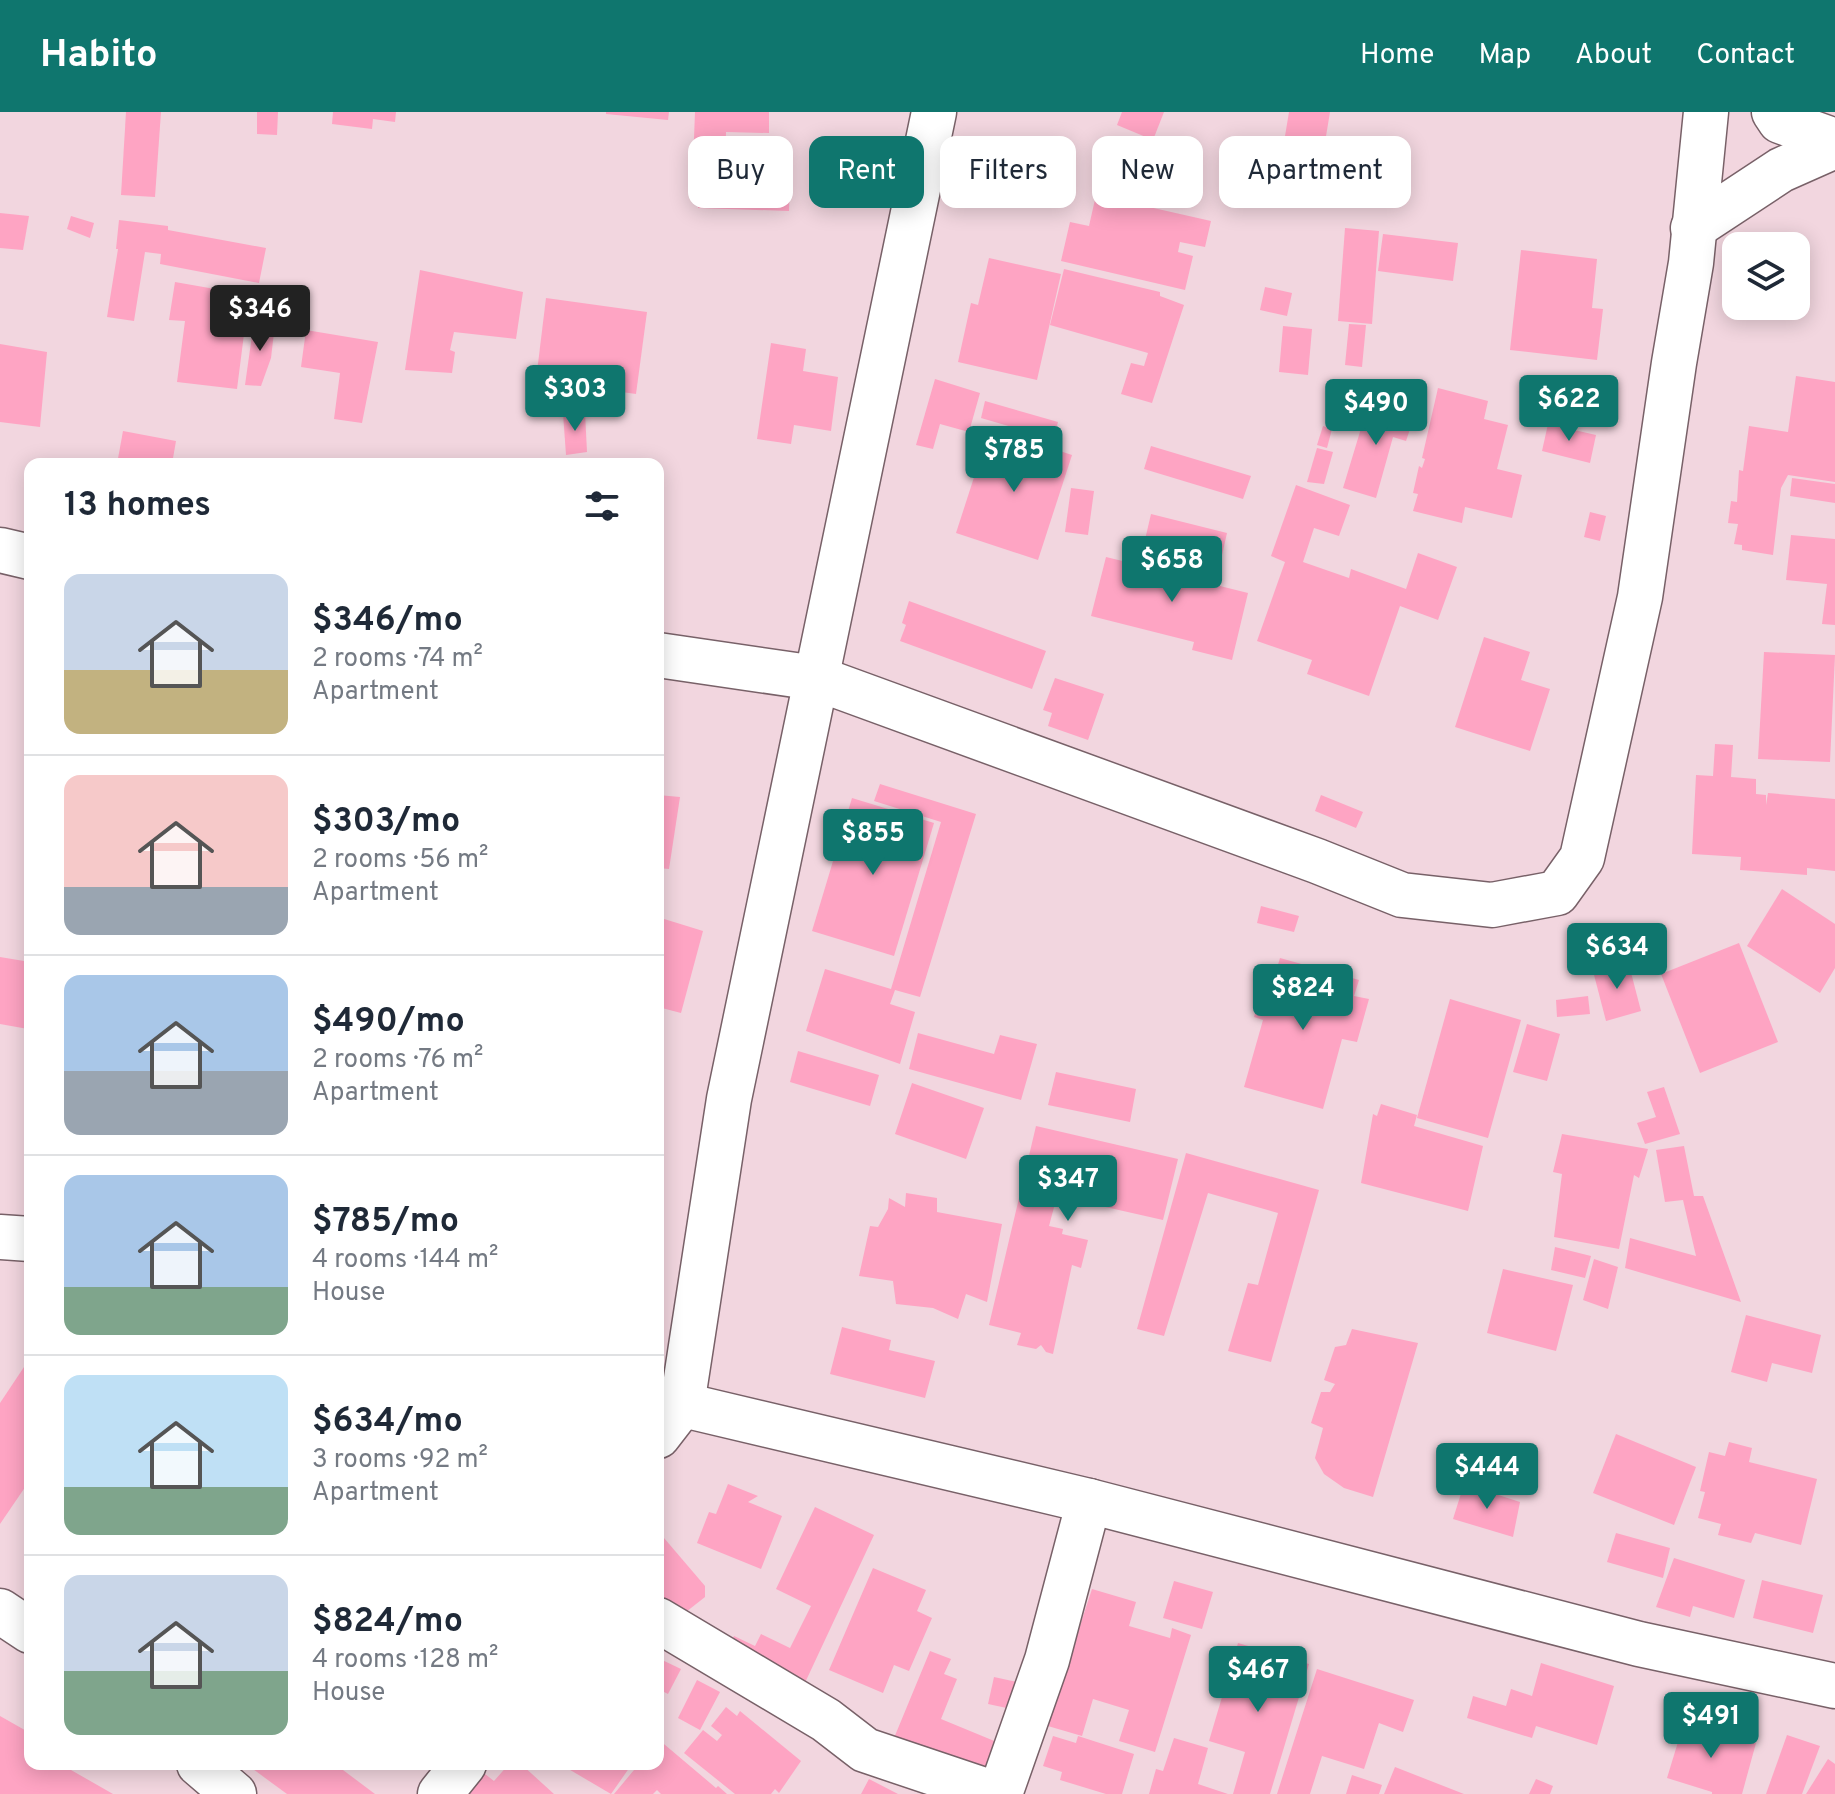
<!DOCTYPE html>
<html lang="en">
<head>
<meta charset="utf-8">
<style>
	body { margin:0; font-family:Overpass,sans-serif; background:#f2f2f3; color:#1f2937; height:100vh; display:flex; flex-direction:column; font-size:30px; white-space:nowrap }
	* { box-sizing:border-box; margin:0 }
	p { font-size:26px; color:#747a83 }
	.icon { flex:none; width:44px; height:44px; fill:none; stroke:currentColor; stroke-width:2; stroke-linecap:round; stroke-linejoin:round }
	.map { position:relative; flex:1; overflow:hidden }
	.details { position:absolute; left:24px; top:346px; width:640px; height:1312px; display:flex; flex-direction:column; background:#fff; border-radius:16px; box-shadow:0 4px 20px #0003 }
	.details>* { flex:none }
	.banner { position:absolute; left:688px; top:24px; width:760px; height:72px; display:flex; gap:16px }
	.tools { position:absolute; left:1722px; top:120px; display:grid; gap:16px }
	.tools a { display:grid; place-items:center; width:88px; height:88px; border-radius:16px; background:#fff; box-shadow:0 4px 20px #0003; font-size:40px }
	.price { position:absolute; translate:-50% -68px; padding:0 18px; border-radius:8px; background:#0f766e; color:#fff; font-size:26px; line-height:52px; filter:drop-shadow(0 2px 4px #0008) }
	.price::after { content:''; position:absolute; left:50%; top:48px; width:24px; height:18px; margin-left:-12px; background:inherit; clip-path:polygon(0 0,100% 0,50% 100%) }
	.price.active { background:#222; color:#fff }
	ul { padding:0; list-style:none }
	li { display:flex; align-items:center; gap:24px; height:200px; padding:0 40px }
	li+li { border-top:2px solid #e0e1e3 }
	li span { display:grid; place-items:center; flex:none; width:224px; height:160px; border-radius:16px; color:#555 }
	li>.icon { margin-inline-start:auto }
	span .icon { width:96px; height:96px; fill:#fffc; stroke-width:1 }
	li b { font-size:34px }
	h2 { display:flex; justify-content:space-between; align-items:center; height:96px; padding:0 40px; font-size:34px }
	.chip { padding:0 28px; border-radius:16px; background:#fff; box-shadow:0 4px 20px #0003; font-size:28px; line-height:72px }
	.chip.active { background:#0f766e; color:#fff }
	header { display:flex; align-items:center; gap:48px; box-sizing:border-box; height:112px; padding:0 40px; background:#0f766e; color:#fff }
	header strong { font-size:38px }
	nav { display:flex; gap:44px; margin-inline-start:auto; font-size:28px }
	.map>svg:first-child { display:block }
	.building { fill:#fea4c3 }
	.lines { fill:none; stroke-linecap:round; stroke-linejoin:round }
	.street-casing { stroke:#786168; stroke-width:47 }
	.street { stroke:#fff; stroke-width:44 }
</style>
</head>
<body>
<header>
<strong>Habito</strong>
<nav><a>Home</a><a>Map</a><a>About</a><a>Contact</a></nav>
</header>
<div class="map">
<svg width="1835" height="1682" viewBox="0 0 1835 1682">
	<rect width="100%" height="100%" fill="#f2d6df"/>
	<g class="building">
		<path d="M126,0H161L155,85L121,83Z"/>
		<path d="M257,0H278L277,23L257,22Z"/>
		<path d="M333,0H396L395,10L373,7L372,17L332,12Z"/>
		<path d="M606,0H669L668,8L606,2Z"/>
		<path d="M695,0H769V21L726,20L725,63L790,65L789,99L698,96L699,53H693Z"/>
		<path d="M1122,0H1164L1153,28L1117,13Z"/>
		<path d="M1289,0H1330L1317,79L1256,70L1262,33L1283,36Z"/>
		<path d="M1096,83L1211,109L1205,135L1180,130L1178,140L1193,144L1185,178L1061,149L1070,110L1089,114Z"/>
		<path d="M0,101L29,104L23,138L0,136Z"/>
		<path d="M71,104L94,111L90,126L67,117Z"/>
		<path d="M119,108L168,114V118L266,136L259,171L160,152L161,142L145,140L134,209L107,205L118,137H116Z"/>
		<path d="M1345,116L1379,119L1372,212L1338,209Z"/>
		<path d="M1383,122L1458,131L1453,169L1378,159Z"/>
		<path d="M1521,138L1597,147L1592,196L1603,197L1597,248L1510,238Z"/>
		<path d="M989,146L1061,162L1037,268L958,250L971,191L978,193Z"/>
		<path d="M1064,157L1160,180V184L1184,193L1152,291L1121,282L1131,251L1144,254L1148,241L1050,213Z"/>
		<path d="M420,158L523,180L516,227L454,220L450,238L455,240L452,261L405,258Z"/>
		<path d="M175,170L249,183L237,277L177,270L185,209L169,208Z"/>
		<path d="M1265,175L1292,181L1287,204L1260,198Z"/>
		<path d="M284,182V196L262,198L261,187Z"/>
		<path d="M546,186L647,200L636,282L536,268Z"/>
		<path d="M254,209L275,212L271,246L261,274L245,273Z"/>
		<path d="M1349,212L1366,213L1362,255L1345,253Z"/>
		<path d="M1283,214L1312,217L1308,263L1279,260Z"/>
		<path d="M306,218L378,230L362,311L334,307L340,261L301,255Z"/>
		<path d="M771,231L806,237L803,259L838,265L831,319L794,313L791,332L757,327Z"/>
		<path d="M0,232L47,240L40,315L0,310Z"/>
		<path d="M1796,264L1835,270V370L1788,363L1781,376L1773,443L1742,438V433L1734,432L1738,412L1728,411L1731,389L1737,390L1739,358L1743,359L1749,314L1788,320Z"/>
		<path d="M935,267L980,281L969,320L940,312L933,337L916,333Z"/>
		<path d="M1438,276L1488,289L1484,307L1508,313L1497,357L1522,363L1512,406L1465,395L1462,411L1413,399L1418,382L1413,381L1419,354L1422,356L1425,347L1422,346Z"/>
		<path d="M985,289L1058,310L1053,327L981,306Z"/>
		<path d="M1369,290L1415,302L1406,329L1393,325L1376,386L1343,376Z"/>
		<path d="M585,300L587,340L566,343L563,301Z"/>
		<path d="M1548,312L1596,323L1590,351L1542,339Z"/>
		<path d="M1323,314L1332,317L1327,336L1317,333Z"/>
		<path d="M990,316L1072,343L1038,448L956,421Z"/>
		<path d="M123,319L176,329L172,352H117Z"/>
		<path d="M1151,334L1251,364L1243,387L1144,357Z"/>
		<path d="M1317,336L1333,340L1324,372L1307,370Z"/>
		<path d="M1792,366L1835,372V391L1790,384Z"/>
		<path d="M1296,373L1350,393L1339,424L1314,416L1303,450L1349,466L1351,457L1406,477L1418,441L1457,455L1438,508L1400,494L1369,584L1307,562L1312,548L1257,529L1285,450L1271,444Z"/>
		<path d="M1071,376L1094,379L1088,423L1065,420Z"/>
		<path d="M1590,400L1606,404L1600,429L1584,425Z"/>
		<path d="M1151,402L1227,421L1220,452L1144,432Z"/>
		<path d="M1791,423L1835,427V513L1822,512L1827,472L1786,468Z"/>
		<path d="M1106,445L1147,455L1149,447L1215,461L1212,472L1248,481L1232,548L1192,538L1194,530L1091,504Z"/>
		<path d="M909,489L1046,539L1032,577L900,529L906,513L902,511Z"/>
		<path d="M1484,525L1530,540L1521,568L1550,577L1530,639L1455,615Z"/>
		<path d="M1764,540L1835,543L1830,650L1758,647Z"/>
		<path d="M1055,566L1104,582L1088,628L1048,614L1052,601L1043,598Z"/>
		<path d="M1715,632L1733,633L1731,665L1756,667V682L1766,683V693L1768,681L1835,687V759L1807,756V763L1740,758L1741,745L1692,742L1696,663L1713,664Z"/>
		<path d="M880,672L976,702L920,885L895,878L890,892L915,900L900,952L806,919L825,857L891,877L941,710L874,689Z"/>
		<path d="M658,683L680,685L669,757L658,756Z"/>
		<path d="M1321,683L1363,700L1356,716L1315,699Z"/>
		<path d="M852,686L934,711L894,844L812,819Z"/>
		<path d="M1782,777L1835,812V856L1820,881L1747,834Z"/>
		<path d="M1261,794L1299,804L1294,820L1257,811Z"/>
		<path d="M661,806L703,819L681,901L658,895V818Z"/>
		<path d="M1739,831L1778,930L1700,961L1661,862Z"/>
		<path d="M0,845L30,850L28,917L0,912Z"/>
		<path d="M1280,846L1359,868L1354,884L1369,887L1357,930L1342,927L1323,997L1244,975L1263,908L1254,905L1263,873L1271,876Z"/>
		<path d="M1628,849L1641,899L1606,909L1593,859Z"/>
		<path d="M1588,884L1590,902L1557,905L1556,888Z"/>
		<path d="M1450,887L1521,908L1488,1026L1417,1006Z"/>
		<path d="M1527,912L1560,922L1547,969L1513,960Z"/>
		<path d="M918,921L994,942L1000,923L1037,932L1021,988L909,957Z"/>
		<path d="M798,939L879,963L870,994L790,970Z"/>
		<path d="M1056,960L1136,977L1130,1010L1048,993Z"/>
		<path d="M912,971L984,996L966,1047L895,1022Z"/>
		<path d="M1664,975L1680,1022L1645,1032L1637,1011L1656,1005L1647,980Z"/>
		<path d="M1381,992L1417,1003L1414,1014L1483,1034L1468,1099L1361,1071L1373,1002L1377,1004Z"/>
		<path d="M1036,1014L1178,1047L1163,1108L1057,1084L1049,1114L1063,1117L1062,1122L1088,1128L1081,1156L1072,1153L1053,1242L1046,1240L1041,1233L1036,1237L1017,1233L1021,1221L989,1213Z"/>
		<path d="M1562,1022L1648,1037L1639,1066L1634,1063L1619,1137L1554,1125L1562,1062L1553,1060Z"/>
		<path d="M1684,1034L1694,1084H1703L1741,1190L1625,1156L1630,1126L1696,1144L1683,1088L1665,1090L1656,1038Z"/>
		<path d="M1186,1041L1319,1078L1271,1250L1228,1239L1248,1171L1258,1173L1278,1101L1208,1081L1164,1224L1137,1217Z"/>
		<path d="M906,1081L937,1086V1100L1002,1112L987,1190L966,1182L958,1207L933,1196L896,1192L893,1169L859,1164L870,1114L878,1115L888,1097L889,1086L905,1095Z"/>
		<path d="M1555,1135L1591,1144L1585,1166L1551,1158Z"/>
		<path d="M1594,1147L1618,1155L1608,1197L1583,1188Z"/>
		<path d="M1503,1157L1573,1173L1556,1239L1487,1221Z"/>
		<path d="M1746,1203L1821,1223L1812,1261L1772,1251L1767,1270L1731,1260Z"/>
		<path d="M842,1215L891,1228L889,1238L935,1249L925,1286L830,1262Z"/>
		<path d="M1352,1217L1418,1231L1373,1385L1344,1376L1324,1362L1315,1346L1323,1316L1311,1311L1321,1280H1330L1335,1272L1324,1268L1335,1235L1346,1233Z"/>
		<path d="M24,1255L30,1259V1368L0,1412V1291Z"/>
		<path d="M1616,1322L1696,1355L1674,1413L1593,1381Z"/>
		<path d="M1729,1330L1752,1336L1749,1350L1817,1367L1801,1433L1755,1421L1751,1431L1718,1423L1721,1412L1698,1406L1705,1380L1700,1379L1709,1340L1725,1344Z"/>
		<path d="M728,1372L758,1384L748,1390L782,1404L761,1457L697,1431L709,1400L716,1402Z"/>
		<path d="M1464,1372L1520,1390L1513,1425L1453,1407Z"/>
		<path d="M815,1395L874,1423L803,1575L727,1539L734,1524L755,1534L761,1522L790,1536L811,1494L776,1477Z"/>
		<path d="M1616,1421L1670,1436L1663,1466L1607,1450Z"/>
		<path d="M664,1426L705,1474V1485L677,1507L658,1481V1431Z"/>
		<path d="M1674,1446L1745,1468L1734,1506L1693,1494L1690,1505L1656,1495Z"/>
		<path d="M873,1456L926,1478L917,1499L932,1506L909,1559L894,1553L883,1581L829,1558Z"/>
		<path d="M1762,1468L1823,1483L1813,1521L1753,1506Z"/>
		<path d="M1174,1469L1213,1480L1202,1517L1163,1506Z"/>
		<path d="M1092,1477L1136,1490L1129,1514L1170,1526L1172,1516L1191,1523L1155,1640L1119,1629L1129,1598L1093,1587L1082,1624L1041,1612L1068,1521L1077,1523Z"/>
		<path d="M1238,1531L1309,1552L1270,1682H1233L1245,1640L1209,1629Z"/>
		<path d="M930,1539L951,1547L944,1562L957,1567L941,1607L1004,1633L991,1666L894,1626Z"/>
		<path d="M658,1546L681,1557L668,1582L658,1577Z"/>
		<path d="M1541,1551L1614,1574L1597,1633L1536,1614L1532,1626L1467,1606L1473,1584L1506,1594L1511,1577L1532,1584Z"/>
		<path d="M1317,1557L1414,1588L1403,1620L1379,1611L1364,1657L1322,1644L1310,1682H1277Z"/>
		<path d="M994,1565L1021,1571L1016,1598L988,1592Z"/>
		<path d="M697,1568L720,1580L700,1618L678,1606Z"/>
		<path d="M726,1595L737,1604L740,1599L801,1649L779,1681L775,1677L771,1682H735L684,1641L703,1618L717,1629L722,1623L711,1614Z"/>
		<path d="M0,1604L30,1621V1652H65L64,1654L113,1682H0Z"/>
		<path d="M1685,1607L1756,1631L1742,1682H1712V1680L1667,1666Z"/>
		<path d="M1787,1623L1820,1634L1802,1682H1766Z"/>
		<path d="M1053,1624L1076,1631L1078,1624L1134,1642L1122,1682H1106L1060,1668L1062,1660L1043,1654Z"/>
		<path d="M1174,1626L1208,1636L1198,1672L1228,1682H1149L1156,1657L1163,1659Z"/>
		<path d="M658,1627L716,1676L718,1674L727,1682H661L657,1678L653,1682H614L639,1652H658Z"/>
		<path d="M1828,1647L1835,1652V1682H1806Z"/>
		<path d="M246,1652H335L375,1682H287Z"/>
		<path d="M509,1652H521L554,1682H468L485,1662L494,1669Z"/>
		<path d="M560,1652H632L611,1682Z"/>
		<path d="M1395,1655L1464,1682H1384Z"/>
		<path d="M1352,1663L1382,1673L1379,1682H1346Z"/>
		<path d="M869,1667L898,1682H861Z"/>
		<path d="M1536,1667L1553,1674L1550,1682H1529Z"/>
	</g>
	<g class="lines">
		<g class="street-casing">
			<g id="street">
				<path d="M1774,0L1780,9L1835,29"/>
				<path d="M1693,116L1781,58L1835,34"/>
				<path d="M0,438L30,445"/>
				<path d="M658,543L816,566L1317,749L1402,783L1492,793L1557,781L1582,746L1640,485L1674,251L1691,151L1706,0"/>
				<path d="M0,1125L30,1127"/>
				<path d="M658,1287L1089,1389L1639,1532L1835,1574"/>
				<path d="M658,1324L682,1293L729,987L934,0"/>
				<path d="M0,1499L30,1519"/>
				<path d="M658,1508L826,1608L865,1638L996,1682"/>
				<path d="M199,1652L234,1682"/>
				<path d="M440,1682L464,1652"/>
				<path d="M1000,1682L1047,1548L1089,1389"/>
			</g>
		</g>
		<use href="#street" class="street"/>
	</g>
</svg>
<div class="tools">
<a><svg class="icon" aria-label="layers" viewBox="0 0 24 24"><path d="M12 4l9 5-9 5-9-5zM3 14l9 5 9-5"/></svg></a>
</div>
<b class="price active" style="left:260px;top:241px">$346</b>
<b class="price" style="left:575px;top:321px">$303</b>
<b class="price" style="left:1569px;top:331px">$622</b>
<b class="price" style="left:1376px;top:335px">$490</b>
<b class="price" style="left:1014px;top:382px">$785</b>
<b class="price" style="left:1172px;top:492px">$658</b>
<b class="price" style="left:873px;top:765px">$855</b>
<b class="price" style="left:1617px;top:879px">$634</b>
<b class="price" style="left:1303px;top:920px">$824</b>
<b class="price" style="left:1068px;top:1111px">$347</b>
<b class="price" style="left:1487px;top:1399px">$444</b>
<b class="price" style="left:1258px;top:1602px">$467</b>
<b class="price" style="left:1711px;top:1648px">$491</b>
<div class="banner">
<a class="chip">Buy</a>
<a class="chip active">Rent</a>
<a class="chip">Filters</a>
<a class="chip">New</a>
<a class="chip">Apartment</a>
</div>
<section class="details">
<h2>13 homes<svg class="icon" aria-label="filters" viewBox="0 0 24 24"><path d="M4 7h16M4 17h16"/><circle cx="9" cy="7" r="2"/><circle cx="15" cy="17" r="2"/></svg></h2>
<ul>
<li><span style="background:linear-gradient(#c9d6e8 60%,#c2b280 0)"><svg class="icon" aria-label="home" viewBox="0 0 24 24"><path d="M3 11l9-7 9 7M6 9v11h12V9"/></svg></span><div><b>$346/mo</b><p>2 rooms · 74 m²</p><p>Apartment</p></div></li>
<li><span style="background:linear-gradient(#f6c9c9 70%,#9aa5b1 0)"><svg class="icon" aria-label="home" viewBox="0 0 24 24"><path d="M3 11l9-7 9 7M6 9v11h12V9"/></svg></span><div><b>$303/mo</b><p>2 rooms · 56 m²</p><p>Apartment</p></div></li>
<li><span style="background:linear-gradient(#a9c7e8 60%,#9aa5b1 0)"><svg class="icon" aria-label="home" viewBox="0 0 24 24"><path d="M3 11l9-7 9 7M6 9v11h12V9"/></svg></span><div><b>$490/mo</b><p>2 rooms · 76 m²</p><p>Apartment</p></div></li>
<li><span style="background:linear-gradient(#a9c7e8 70%,#7fa58c 0)"><svg class="icon" aria-label="home" viewBox="0 0 24 24"><path d="M3 11l9-7 9 7M6 9v11h12V9"/></svg></span><div><b>$785/mo</b><p>4 rooms · 144 m²</p><p>House</p></div></li>
<li><span style="background:linear-gradient(#bfe0f5 70%,#7fa58c 0)"><svg class="icon" aria-label="home" viewBox="0 0 24 24"><path d="M3 11l9-7 9 7M6 9v11h12V9"/></svg></span><div><b>$634/mo</b><p>3 rooms · 92 m²</p><p>Apartment</p></div></li>
<li><span style="background:linear-gradient(#c9d6e8 60%,#7fa58c 0)"><svg class="icon" aria-label="home" viewBox="0 0 24 24"><path d="M3 11l9-7 9 7M6 9v11h12V9"/></svg></span><div><b>$824/mo</b><p>4 rooms · 128 m²</p><p>House</p></div></li>
</ul>
</section>
</div>
</body>
</html>
